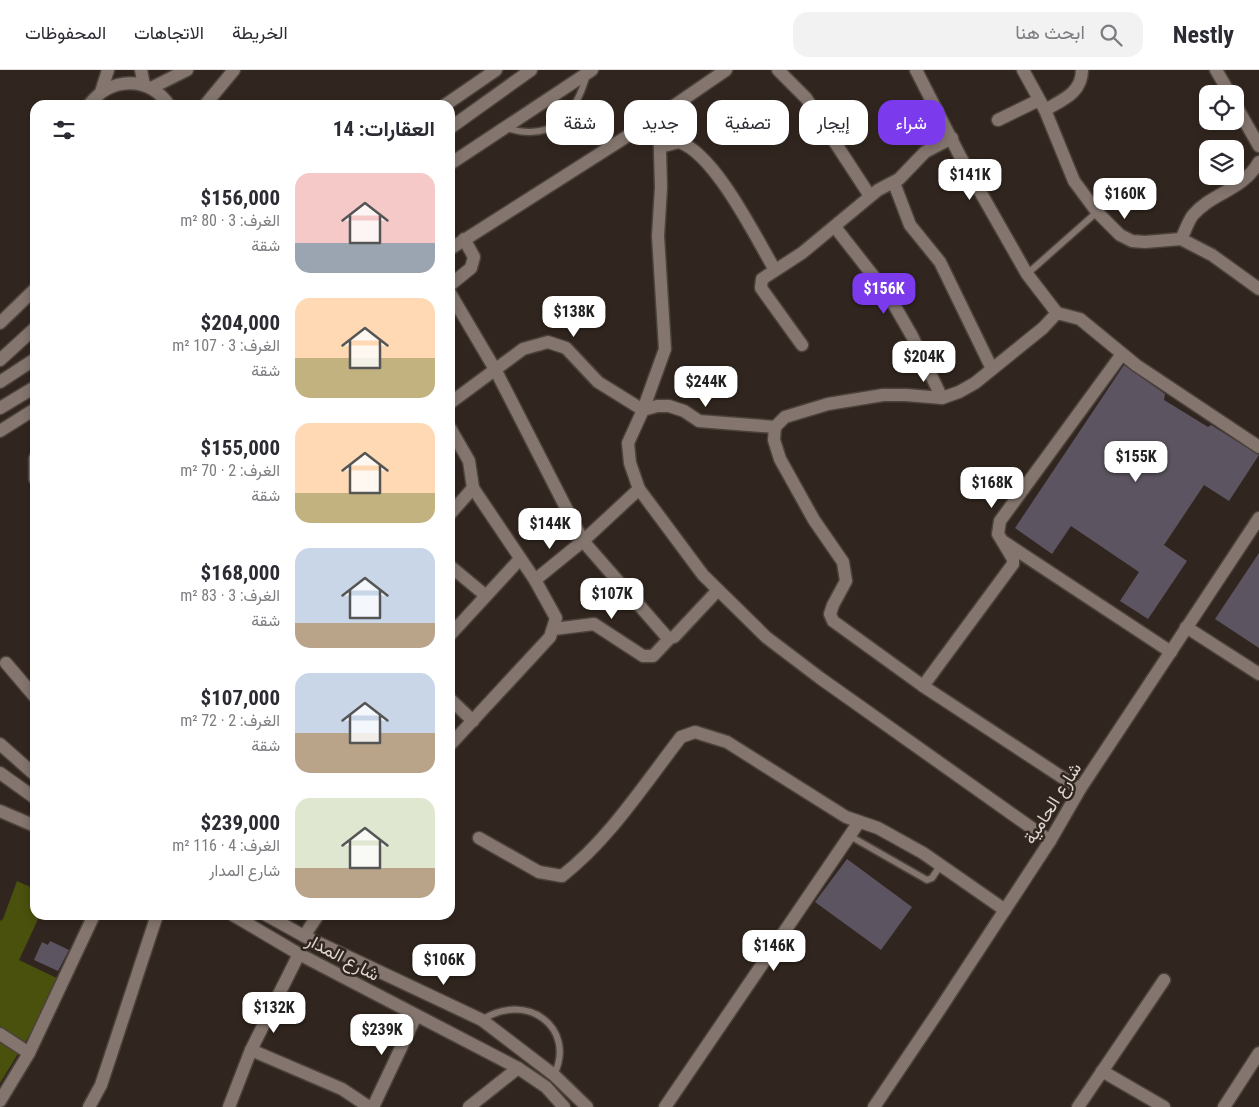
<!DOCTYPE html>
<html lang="ar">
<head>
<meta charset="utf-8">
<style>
	body { margin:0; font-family:"Roboto Condensed",Vazirmatn,sans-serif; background:#f2f2f3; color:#2b2b33; direction:rtl; height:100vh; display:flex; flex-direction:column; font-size:19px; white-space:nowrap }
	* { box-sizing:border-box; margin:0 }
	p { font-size:16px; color:#7c7c81 }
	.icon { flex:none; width:28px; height:28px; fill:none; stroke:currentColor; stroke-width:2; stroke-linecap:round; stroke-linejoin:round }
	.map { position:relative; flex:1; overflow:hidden; direction:ltr }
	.drawer { position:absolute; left:30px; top:30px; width:425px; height:820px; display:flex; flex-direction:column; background:#fff; border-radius:15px; box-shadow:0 2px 8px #0003; direction:rtl }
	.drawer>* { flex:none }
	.top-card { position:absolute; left:470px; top:30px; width:475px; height:45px; direction:rtl; display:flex; gap:10px }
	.fabs { position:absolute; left:1199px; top:15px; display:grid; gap:10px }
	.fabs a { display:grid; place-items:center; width:45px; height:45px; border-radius:10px; background:#fff; box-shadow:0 2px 8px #0003; font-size:25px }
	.price { position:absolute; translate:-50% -42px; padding:0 11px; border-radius:10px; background:#fff; color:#222; font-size:16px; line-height:32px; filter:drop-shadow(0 1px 2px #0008) }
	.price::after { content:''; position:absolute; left:50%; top:30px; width:15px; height:11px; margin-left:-8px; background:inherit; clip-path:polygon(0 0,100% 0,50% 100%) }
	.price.active { background:#7c3aed; color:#fff }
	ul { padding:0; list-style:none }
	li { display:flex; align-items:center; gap:15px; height:125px; padding:0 20px }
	li span { display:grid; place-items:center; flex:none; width:140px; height:100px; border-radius:15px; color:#555 }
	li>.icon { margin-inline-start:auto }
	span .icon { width:60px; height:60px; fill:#fffc; stroke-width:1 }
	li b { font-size:21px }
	h2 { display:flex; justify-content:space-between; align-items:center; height:60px; padding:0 20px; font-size:21px }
	.tag { padding:0 18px; border-radius:15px; background:#fff; box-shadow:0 2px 8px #0003; font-size:18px; line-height:45px }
	.tag.active { background:#7c3aed; color:#fff }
	header { display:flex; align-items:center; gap:30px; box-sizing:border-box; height:70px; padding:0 25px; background:#fff; border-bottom:1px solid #e1e1e2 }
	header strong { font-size:24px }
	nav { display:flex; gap:28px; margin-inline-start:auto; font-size:18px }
	.search { width:350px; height:45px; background:#f2f2f3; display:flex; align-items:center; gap:12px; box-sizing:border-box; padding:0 18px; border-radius:15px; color:#7c7c81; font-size:19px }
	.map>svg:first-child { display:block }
	.green { fill:#49510d }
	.building { fill:#5c5561 }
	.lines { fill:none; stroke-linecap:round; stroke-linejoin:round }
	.service-casing { stroke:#4c423c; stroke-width:9 }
	.minor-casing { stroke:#4c423c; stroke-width:15 }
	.tertiary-casing { stroke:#4c423c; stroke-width:15 }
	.secondary-casing { stroke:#4c423c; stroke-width:15 }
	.service { stroke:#84766e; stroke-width:6 }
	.minor { stroke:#84766e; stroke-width:12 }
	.tertiary { stroke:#84766e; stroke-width:12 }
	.secondary { stroke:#84766e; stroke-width:12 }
	.labels { text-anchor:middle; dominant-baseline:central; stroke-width:5; stroke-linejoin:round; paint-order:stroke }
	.street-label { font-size:18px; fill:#dcd4cf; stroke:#31261f }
</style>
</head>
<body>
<header>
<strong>Nestly</strong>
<div class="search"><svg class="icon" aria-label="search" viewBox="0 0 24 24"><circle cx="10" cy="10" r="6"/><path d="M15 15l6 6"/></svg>ابحث هنا</div>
<nav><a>الخريطة</a><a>الاتجاهات</a><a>المحفوظات</a></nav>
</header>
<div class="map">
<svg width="1259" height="1037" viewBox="0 0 1259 1037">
	<rect width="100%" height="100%" fill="#31261f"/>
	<path class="green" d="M17,811L35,819V845H40L19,890L63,911L0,1013V851L3,849Z"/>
	<g class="building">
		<path d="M1124,295L1165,324L1164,330L1208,357L1211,355L1259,385L1229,431L1204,415L1164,475L1187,491L1148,549L1120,531L1139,502L1071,456L1052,484L1015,458Z"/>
		<path d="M1259,483V578L1215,549Z"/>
		<path d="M847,789L912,837L881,880L815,832Z"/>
		<path d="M50,871L69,880L58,901L34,890L42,872L48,875Z"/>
	</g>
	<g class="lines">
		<g class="service-casing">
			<g id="service">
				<path d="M507,58C553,73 576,44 587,4"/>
				<path d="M1027,204L1097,142"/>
				<path d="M850,766L927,810L932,808L940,796"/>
				<path d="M482,950C526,921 577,957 554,1005"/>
			</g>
		</g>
		<g class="minor-casing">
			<g id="minor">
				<path d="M141,0L144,15"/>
				<path d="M778,0L806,28L870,126"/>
				<path d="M916,0L961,88L1027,204L1057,243"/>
				<path d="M1023,0L1045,40L1074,111L1097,142L1120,165L1132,171L1145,172L1181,169L1212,185L1259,219"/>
				<path d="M1216,0L1230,24"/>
				<path d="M151,18L187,0"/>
				<path d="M101,22L108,0"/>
				<path d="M1235,34L1259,76"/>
				<path d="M89,35C110,7 148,5 169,35"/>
				<path d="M205,35L234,0"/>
				<path d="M1045,40C1062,30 1082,23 1082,0"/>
				<path d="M659,46L661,117L658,166L665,279L643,340L628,373L630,393L639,419L703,505L766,567L820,608L1050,771"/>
				<path d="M998,50L1039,30"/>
				<path d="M660,77L679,72C715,84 755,166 775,200"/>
				<path d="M450,94L592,0"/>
				<path d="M894,113L910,155L940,192L992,299"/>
				<path d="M835,157L889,226L912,266L942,328"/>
				<path d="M1181,169C1185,162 1188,151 1193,145C1213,122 1242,121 1259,92"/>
				<path d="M450,179L659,46L726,0"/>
				<path d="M450,215L471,198L474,187L464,169"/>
				<path d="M450,223L496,301L583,471L666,566L670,568L674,567L718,520"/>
				<path d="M0,253L35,219"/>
				<path d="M802,275L761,218L762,209L802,183L878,120L899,109L925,82L952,68"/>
				<path d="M450,333L523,279L548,272L566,278L598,312L643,340L657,336H669L684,341L699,351L775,357"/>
				<path d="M450,358L469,391L473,418L450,444"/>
				<path d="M35,388V409"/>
				<path d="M1004,472L1171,582"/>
				<path d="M450,496L485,525"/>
				<path d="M535,510L583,471L639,419"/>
				<path d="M1186,557L1259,604"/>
				<path d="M554,559L594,554L643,586H653L670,568"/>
				<path d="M450,565L520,489"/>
				<path d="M6,593L35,627"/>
				<path d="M923,616L1013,494V489L998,464L1000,451L1122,284"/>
				<path d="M450,629L473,651"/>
				<path d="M450,675L550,567L556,548L535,510L473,418"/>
				<path d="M1080,719L923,616L833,551L830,544L833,535L846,511L843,492L814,450L780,389L774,370L775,357L785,347L828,334L883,325H906L942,328L959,322L975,313L1043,258L1057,243L1080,249L1136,295L1259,377"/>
				<path d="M479,768L539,802L562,806C610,768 643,716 681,667L695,662L727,672L846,747L878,758L923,783L1005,840"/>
				<path d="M304,866L318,845"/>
				<path d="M0,964L29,983"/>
				<path d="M251,980L342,1019L369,1037"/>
				<path d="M1102,1001L1164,1037"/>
				<path d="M0,1031L29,983L94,845"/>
				<path d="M89,1037L101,1015L157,845"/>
				<path d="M229,1037L251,980L299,884"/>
				<path d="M373,1037L416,946"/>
				<path d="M469,1037L518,998"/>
				<path d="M665,1037L859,752"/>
				<path d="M874,1037L940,939L1050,771L1080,719L1259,448"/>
				<path d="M1078,1037L1164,910"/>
				<path d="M1224,1037L1259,983"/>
			</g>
		</g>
		<g class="tertiary-casing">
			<g id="tertiary">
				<path d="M0,338L35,317"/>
				<path d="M0,674L35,705"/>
				<path d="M0,703L35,728"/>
				<path d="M0,741L35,756"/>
				<path d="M233,845L299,884L518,998L546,1017L564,1037"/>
				<path d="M266,845L304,866L482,950L554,1005L587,1037"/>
			</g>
		</g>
		<g class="secondary-casing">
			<g id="secondary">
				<path d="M445,35L496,0"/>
				<path d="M450,58L531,0"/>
				<path d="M0,290L35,258"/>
				<path d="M0,312L35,289"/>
				<path d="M0,361L35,339"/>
			</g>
		</g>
		<use href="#service" class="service"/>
		<use href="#minor" class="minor"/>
		<use href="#tertiary" class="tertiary"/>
		<use href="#secondary" class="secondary"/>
	</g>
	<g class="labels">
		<g class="street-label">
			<text transform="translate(1052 733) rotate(-58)">شارع الحامية</text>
			<text transform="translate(343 887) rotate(28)">شارع المدار</text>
		</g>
	</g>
</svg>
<div class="fabs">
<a><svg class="icon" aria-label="locate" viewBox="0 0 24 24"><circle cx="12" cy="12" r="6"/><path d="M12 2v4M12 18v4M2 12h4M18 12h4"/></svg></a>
<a><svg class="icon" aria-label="layers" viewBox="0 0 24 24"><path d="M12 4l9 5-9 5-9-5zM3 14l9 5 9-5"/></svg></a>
</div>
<b class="price" style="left:970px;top:131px">$141K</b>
<b class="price" style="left:1125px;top:150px">$160K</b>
<b class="price active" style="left:884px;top:245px">$156K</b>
<b class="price" style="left:574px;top:268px">$138K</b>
<b class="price" style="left:924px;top:313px">$204K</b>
<b class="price" style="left:706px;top:338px">$244K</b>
<b class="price" style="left:1136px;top:413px">$155K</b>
<b class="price" style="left:992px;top:439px">$168K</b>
<b class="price" style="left:550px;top:480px">$144K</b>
<b class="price" style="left:612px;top:550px">$107K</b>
<b class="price" style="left:774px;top:902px">$146K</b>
<b class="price" style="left:444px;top:916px">$106K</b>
<b class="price" style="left:274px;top:964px">$132K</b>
<b class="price" style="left:382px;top:986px">$239K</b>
<div class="top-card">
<a class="tag active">شراء</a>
<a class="tag">إيجار</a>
<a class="tag">تصفية</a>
<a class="tag">جديد</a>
<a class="tag">شقة</a>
</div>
<section class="drawer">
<h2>العقارات: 14<svg class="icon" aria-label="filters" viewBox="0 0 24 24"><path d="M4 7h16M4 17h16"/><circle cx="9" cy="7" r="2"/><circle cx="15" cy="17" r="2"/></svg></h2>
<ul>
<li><span style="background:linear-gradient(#f6c9c9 70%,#9aa5b1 0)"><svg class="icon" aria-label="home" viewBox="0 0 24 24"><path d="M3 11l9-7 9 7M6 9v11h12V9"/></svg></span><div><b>$156,000</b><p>الغرف: 3 · 80 m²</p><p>شقة</p></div></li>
<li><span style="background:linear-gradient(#ffd9b3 60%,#c2b280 0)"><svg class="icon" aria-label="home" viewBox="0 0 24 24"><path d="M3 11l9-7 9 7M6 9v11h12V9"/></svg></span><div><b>$204,000</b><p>الغرف: 3 · 107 m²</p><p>شقة</p></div></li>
<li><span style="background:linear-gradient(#ffd9b3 70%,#c2b280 0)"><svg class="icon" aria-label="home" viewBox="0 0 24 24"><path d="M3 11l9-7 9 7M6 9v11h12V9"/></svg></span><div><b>$155,000</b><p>الغرف: 2 · 70 m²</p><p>شقة</p></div></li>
<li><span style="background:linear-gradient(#c9d6e8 75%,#b9a48a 0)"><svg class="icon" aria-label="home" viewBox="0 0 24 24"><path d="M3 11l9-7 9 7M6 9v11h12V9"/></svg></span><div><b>$168,000</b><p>الغرف: 3 · 83 m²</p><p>شقة</p></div></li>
<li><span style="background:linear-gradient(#c9d6e8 60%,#b9a48a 0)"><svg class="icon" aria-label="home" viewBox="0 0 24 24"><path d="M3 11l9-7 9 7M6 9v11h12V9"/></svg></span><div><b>$107,000</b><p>الغرف: 2 · 72 m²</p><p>شقة</p></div></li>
<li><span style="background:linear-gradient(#dfe7d0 70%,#b9a48a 0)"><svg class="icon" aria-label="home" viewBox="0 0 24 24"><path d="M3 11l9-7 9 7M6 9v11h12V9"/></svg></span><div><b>$239,000</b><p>الغرف: 4 · 116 m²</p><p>شارع المدار</p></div></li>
</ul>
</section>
</div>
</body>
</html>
